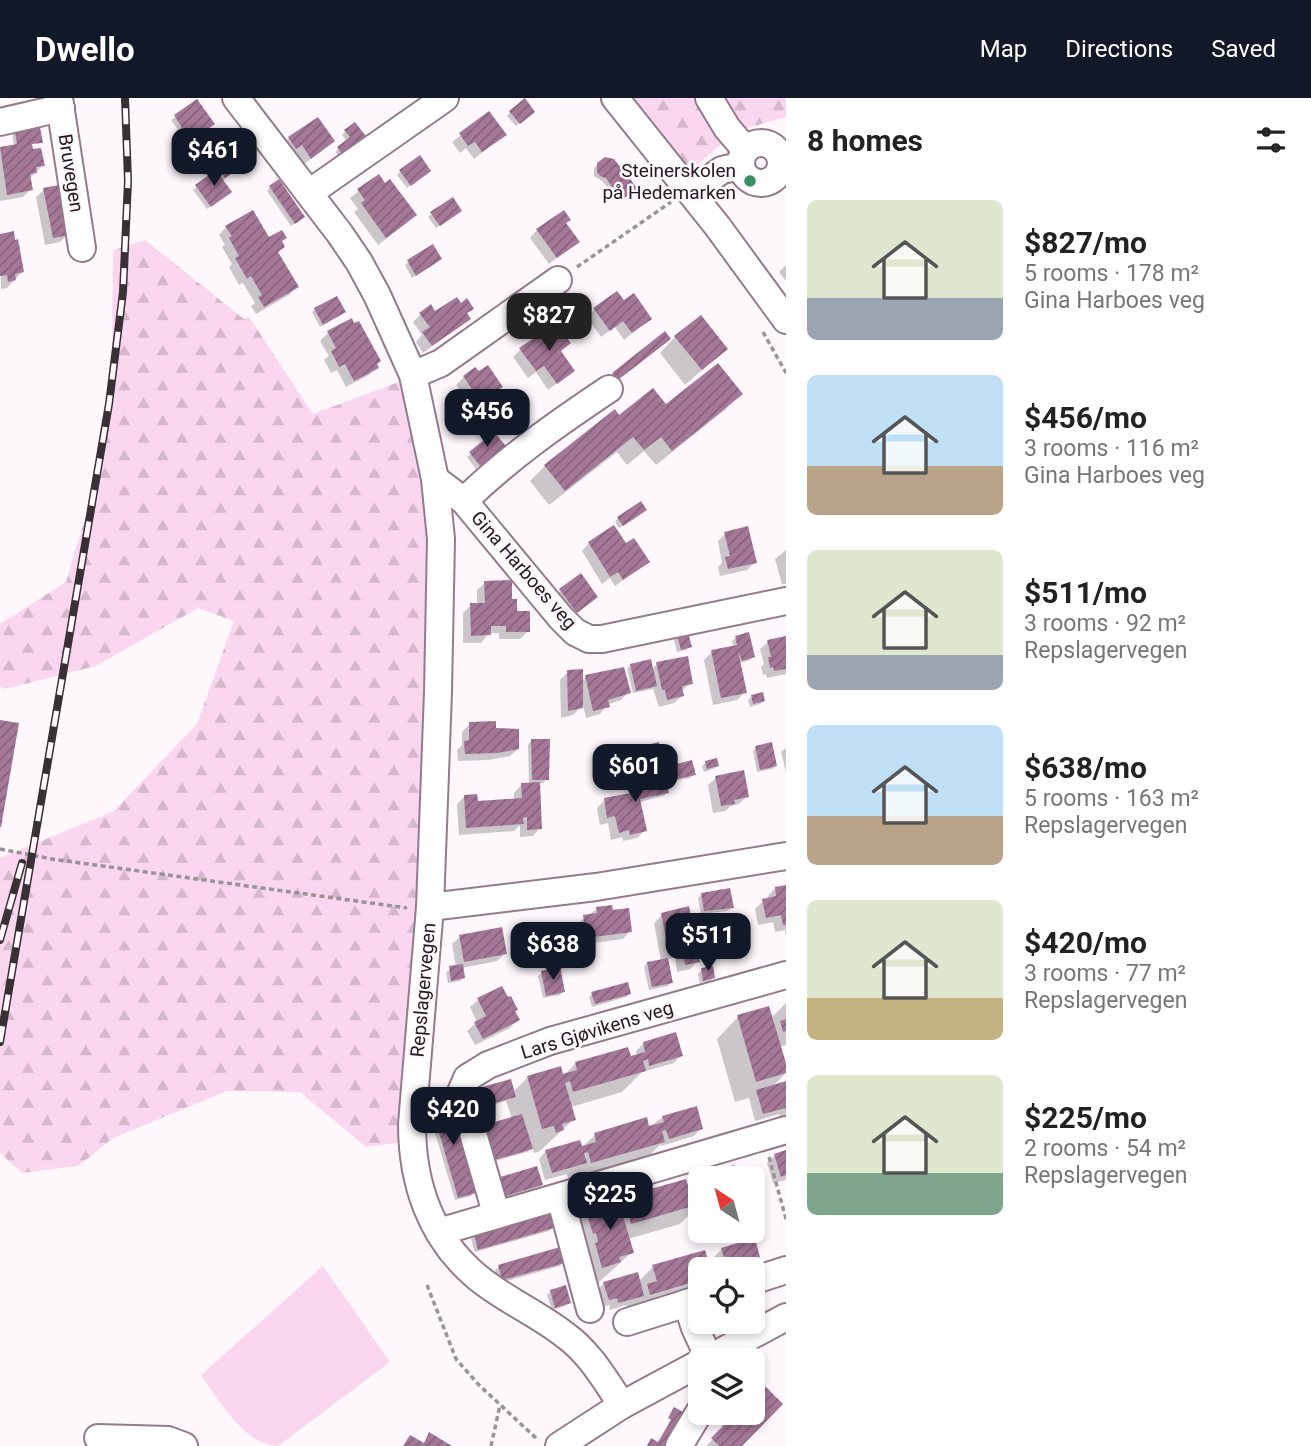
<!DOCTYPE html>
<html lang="en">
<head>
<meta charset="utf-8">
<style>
	body { margin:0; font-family:Roboto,sans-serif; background:#f6f6f6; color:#222; height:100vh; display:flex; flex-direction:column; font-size:26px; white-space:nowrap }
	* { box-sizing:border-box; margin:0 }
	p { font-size:23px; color:#767676 }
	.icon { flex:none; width:38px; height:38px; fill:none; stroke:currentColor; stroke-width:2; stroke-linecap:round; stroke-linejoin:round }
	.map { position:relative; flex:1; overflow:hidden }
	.drawer { display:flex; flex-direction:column; background:#fff; width:525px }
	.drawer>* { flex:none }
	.needle { width:46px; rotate:324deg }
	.controls { position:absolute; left:688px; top:1068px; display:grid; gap:14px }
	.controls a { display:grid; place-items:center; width:77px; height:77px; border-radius:10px; background:#fff; box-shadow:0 4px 10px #0003; font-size:35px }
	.price { position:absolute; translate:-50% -60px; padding:0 16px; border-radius:14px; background:#111827; color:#fff; font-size:23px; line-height:46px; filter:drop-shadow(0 2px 4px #0008) }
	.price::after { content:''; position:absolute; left:50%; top:42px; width:21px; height:16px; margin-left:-10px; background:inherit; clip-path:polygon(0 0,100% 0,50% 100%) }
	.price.selected { background:#222; color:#fff }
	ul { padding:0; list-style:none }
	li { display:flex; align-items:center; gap:21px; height:175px; padding:0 21px }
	li span { display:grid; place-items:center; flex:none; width:196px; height:140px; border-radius:10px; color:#555 }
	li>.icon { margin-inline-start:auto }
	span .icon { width:84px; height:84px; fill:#fffc; stroke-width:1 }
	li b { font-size:30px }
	h2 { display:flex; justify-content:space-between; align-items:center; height:84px; padding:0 21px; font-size:30px }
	header { display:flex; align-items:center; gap:42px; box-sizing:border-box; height:98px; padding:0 35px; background:#111827; color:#fff }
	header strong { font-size:33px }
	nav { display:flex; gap:38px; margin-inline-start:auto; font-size:24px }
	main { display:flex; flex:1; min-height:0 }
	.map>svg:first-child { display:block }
	.grass { fill:#fad7ee }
	.forest { fill:url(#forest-firs) }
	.shadow { fill:#0003 }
	.building { fill:url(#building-hatch) }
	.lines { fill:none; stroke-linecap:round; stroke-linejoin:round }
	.minor-casing { stroke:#947b8c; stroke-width:30 }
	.path { stroke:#9a9297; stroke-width:3.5; stroke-dasharray:5 3.5; stroke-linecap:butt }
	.minor { stroke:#fff; stroke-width:26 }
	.rail-casing { stroke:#393036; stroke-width:8 }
	.rail { stroke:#fef8fc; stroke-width:5; stroke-dasharray:16; stroke-linecap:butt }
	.poi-dot { fill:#388f64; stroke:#fef8fc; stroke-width:2.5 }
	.labels { text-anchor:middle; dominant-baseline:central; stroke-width:5; stroke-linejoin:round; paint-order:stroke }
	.poi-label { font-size:19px; fill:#231920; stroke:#fef8fc; text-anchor:end }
	.street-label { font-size:19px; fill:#231920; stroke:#fef8fc }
</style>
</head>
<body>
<header>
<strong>Dwello</strong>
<nav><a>Map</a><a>Directions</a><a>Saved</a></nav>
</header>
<main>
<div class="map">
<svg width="786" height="1348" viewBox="0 0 786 1348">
	<defs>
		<pattern id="forest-firs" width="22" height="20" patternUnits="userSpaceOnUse" patternTransform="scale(1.75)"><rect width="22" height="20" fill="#fad7ee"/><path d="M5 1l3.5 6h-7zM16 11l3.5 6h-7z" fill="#d6b8cc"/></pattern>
		<pattern id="building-hatch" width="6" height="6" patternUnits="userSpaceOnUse" patternTransform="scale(1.75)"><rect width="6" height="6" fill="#a57897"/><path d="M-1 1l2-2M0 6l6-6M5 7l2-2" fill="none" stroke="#86627b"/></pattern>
	</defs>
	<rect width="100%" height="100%" fill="#fef8fc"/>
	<path class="grass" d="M323,1168L390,1264L278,1348C245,1348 218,1301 201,1277Z"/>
	<g class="forest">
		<path d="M629,0H786V19L736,33L675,86Z"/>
		<path d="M145,142L244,221L249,219L313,316L412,279L430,398L419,1042L366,1049L300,994L227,993L113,1040L78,1068L22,1075L0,1055V760L114,713L197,626L234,523L198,510L96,568L4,591L0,588V526L66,484L99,374L112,257L113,152Z"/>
	</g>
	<g class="shadow">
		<path d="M197,3L185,53L181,56L175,47L184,40L171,22Z"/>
		<path d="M510,14L530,17L516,28L507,18Z"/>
		<path d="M489,16L504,37L474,61L466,50L460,55L452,44Z"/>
		<path d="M15,30L41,44L23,46L24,50L38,48L31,49L43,67L29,81L31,91L23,99L0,103V51L14,49L12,33Z"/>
		<path d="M346,33L365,41L340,61L335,54L347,43L342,37Z"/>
		<path d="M289,40L333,43L303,67L281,48Z"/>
		<path d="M202,49L246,64L222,83L226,97L207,111L193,92L210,78L195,56Z"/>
		<path d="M598,66L632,94L620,103L602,83L594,78V70Z"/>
		<path d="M400,74L426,76L407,90L397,77Z"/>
		<path d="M378,78L407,125L378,147L354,114L358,111L350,100Z"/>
		<path d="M270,89L300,122L291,128L267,93Z"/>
		<path d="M44,92L68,136L60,144L45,147L36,99Z"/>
		<path d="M432,116H456L436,130L428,119Z"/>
		<path d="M565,126L577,144L549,166L530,140L537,132Z"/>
		<path d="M226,129L280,144L277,155L296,189L289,197L256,216L251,208L255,205L243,185L239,187L229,169L232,166L222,149L225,147L219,137Z"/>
		<path d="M0,138L22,174L7,190L1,191Z"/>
		<path d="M408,164H437L412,180L405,167Z"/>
		<path d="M786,167V183L779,174Z"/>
		<path d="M624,204L650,220L624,242L615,229L601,239L587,219L594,212Z"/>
		<path d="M460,207L472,210L466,216L469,220L423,255L416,244L422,237L413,224L421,216H435Z"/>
		<path d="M315,211L344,214L320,229L312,214Z"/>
		<path d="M351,223L377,269L369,277L346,289L337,272L331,275L324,262L329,258L320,243L328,235Z"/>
		<path d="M675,239L726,251L685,287L660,255Z"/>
		<path d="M521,251L573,273L548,292L536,274L528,280L513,259Z"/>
		<path d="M464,279L500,288L490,298L498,308L481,322L456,287Z"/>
		<path d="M740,296L725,312L656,367L644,353L627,367L617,354L549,407L530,383L545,368L619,319Z"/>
		<path d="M494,336L500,351L476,371L467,359Z"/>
		<path d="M641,416L619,430L615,424L618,420Z"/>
		<path d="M725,436L755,464L747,472L720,478L718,469L722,465L718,443Z"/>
		<path d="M589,445L625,448L648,463L615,488L610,480L602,486L582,453Z"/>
		<path d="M786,452V486H782L775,461Z"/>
		<path d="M485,485L510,503L515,515L528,533L520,541H499V535H489L481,545H463V515L471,507H477V492Z"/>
		<path d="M561,493L593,502L572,517L557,496Z"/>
		<path d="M678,538L690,549L686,552L677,554L674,542Z"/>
		<path d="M736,540L753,559L750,562L739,565L745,594L737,602L713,607L704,562L712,554L734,549L732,543Z"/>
		<path d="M786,540V576L767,580L766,576L763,577L761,569L764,566L760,551L768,544Z"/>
		<path d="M657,566L691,585L681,593L682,598L674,605L659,609L653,591L633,595L627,571L631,567L651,572Z"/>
		<path d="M568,574L581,583L586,579L629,594L621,602L607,607L600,616L586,620L583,607L573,617L561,620L560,582Z"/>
		<path d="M752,599L763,603L760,606L750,609L748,602Z"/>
		<path d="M470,626L518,651L510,658L488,662L458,663L457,652L462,647V634Z"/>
		<path d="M531,643L547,681L543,685H538L540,730L533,738L520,739V727L514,733L459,737L457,706L465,698L476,704L514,702V695L521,687H529L528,647Z"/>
		<path d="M638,650L660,657L656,660L636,664L635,654Z"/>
		<path d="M756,650L776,668L772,671L757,674L753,653Z"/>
		<path d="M786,650V674L781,654Z"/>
		<path d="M706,664L717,668L713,671L704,674L702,668Z"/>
		<path d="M674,668L694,676L690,680L673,683L670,672Z"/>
		<path d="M716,680L747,698L739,706L731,708L725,713L713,715L708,687Z"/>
		<path d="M634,684L667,695L663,698L639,704L645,732L637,740L623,743L622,739L611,742L608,725L600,727L597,710L605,702L634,696L631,688Z"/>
		<path d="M786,788V836H785V832L775,834L773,824L758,827L755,811L763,803L768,802V798L775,790Z"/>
		<path d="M701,797L732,809L728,813L701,816L698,800Z"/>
		<path d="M597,811L612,814L630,833L623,841L579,847L575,827Z"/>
		<path d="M662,817L698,863L690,871L677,874L675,860L667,861L671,884L668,888L649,892L644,869L647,865L661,863L654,825Z"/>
		<path d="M460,839L505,856L497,863L462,870L463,880L460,883L448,885L446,874L456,869L452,846Z"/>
		<path d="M702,872L714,879L710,883L700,885L698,876Z"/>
		<path d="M542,875L563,893L560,897L543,900L538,878Z"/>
		<path d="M592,896H629L626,899L592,909L589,899Z"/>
		<path d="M478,902L517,922L510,930L475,947L467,933L477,924L470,909Z"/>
		<path d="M786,905V947L780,949L786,975L772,989L786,985V1023L781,1025L779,1016L755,1023L749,1000L735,1004L717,941L738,919L771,920Z"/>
		<path d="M644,945L681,957L674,965L642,974L622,994L571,1009L574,1021L540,1053L534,1055L532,1049L527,1054L488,1065L512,1021L506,1003L473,1013L468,997L513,994L528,979H562L576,965L630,960L637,958L636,953Z"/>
		<path d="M431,1004L474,1094L471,1098L455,1102L427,1008Z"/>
		<path d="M663,1019L701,1030L694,1038L661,1048V1046L641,1065L570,1086L567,1076L545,1082L539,1061L546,1053L581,1050L595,1037L648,1030Z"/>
		<path d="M786,1054V1082L773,1085L767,1065L775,1057Z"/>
		<path d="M701,1078L736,1080H700V1106L680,1126L628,1141L632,1154L597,1186L581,1190L564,1133L586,1111L620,1112L634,1098L690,1099L697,1097L693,1086Z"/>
		<path d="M495,1085L541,1086L537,1089L499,1101Z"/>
		<path d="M552,1130L549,1133L475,1154L471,1141L475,1138Z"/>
		<path d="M722,1151L758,1158L747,1171H700V1196L629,1217L626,1207L610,1212L609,1207L601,1209L597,1193L604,1185L639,1183L653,1169L709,1170L716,1168L714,1159Z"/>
		<path d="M563,1164L560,1168L499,1185L495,1172L499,1169Z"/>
		<path d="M551,1193L569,1205L565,1208L552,1212L547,1197Z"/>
		<path d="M764,1289L739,1348H706L724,1330L718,1324L721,1321L717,1316L719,1314H752Z"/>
	</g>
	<g class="building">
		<path d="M525,0L535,14L520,26L509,13Z"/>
		<path d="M197,1L215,26L188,45L191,49L185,54L177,43L186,36L174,17Z"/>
		<path d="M489,13L507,37L482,54L475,44L468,48L459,35Z"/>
		<path d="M318,19L335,43L311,61L302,47L296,51L288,39Z"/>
		<path d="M39,24L43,45L32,46L33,51L41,50L45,68L36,69L37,75L30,76L33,92L7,97L0,49L17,46L14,28Z"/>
		<path d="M355,24L368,41L344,59L337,49L350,39L344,32Z"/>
		<path d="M221,32L248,64L225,80L201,47Z"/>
		<path d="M420,57L431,73L411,88L399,72Z"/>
		<path d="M605,59L614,61L638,91L624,100L615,88L612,89L606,80L600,78L597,74V65Z"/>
		<path d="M216,72L232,94L211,109L195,87Z"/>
		<path d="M379,76L385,85L390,81L417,117L386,140L361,105L365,102L357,91Z"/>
		<path d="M279,81L305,119L295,126L269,88Z"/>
		<path d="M64,86L70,137L53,140L43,90Z"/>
		<path d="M453,99L462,113L440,128L430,114Z"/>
		<path d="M253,112L269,139L282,132L287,140L282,143L285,149L278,154L299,189L264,209L258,199L262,197L251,178L247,181L235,160L239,158L229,140L232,138L225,128Z"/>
		<path d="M564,112L571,122L566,125L580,144L557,160L536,131Z"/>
		<path d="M14,133L15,142L18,141L24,174L15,176L16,182L8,184L7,177L0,178V136Z"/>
		<path d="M433,146L442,161L416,178L407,162Z"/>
		<path d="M617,193L624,202L634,195L652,221L632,235L623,223L610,233L593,210Z"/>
		<path d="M337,198L346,214L323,227L314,210Z"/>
		<path d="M457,199L461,205L467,200L474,211L467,215L471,221L432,248L422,234L430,229L419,215L431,206L435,213Z"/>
		<path d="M701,217L728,251L702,272L674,238Z"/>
		<path d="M352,220L354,225L359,223L381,263L377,266L379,270L354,283L345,266L339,269L331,253L336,250L327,233Z"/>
		<path d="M555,226L571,245L561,253L575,273L557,286L544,268L536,273L519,250Z"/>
		<path d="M665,233L671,241L618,282L612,275Z"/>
		<path d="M718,265L743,296L672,353L661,339L644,352L633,339L565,393L544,367L615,311L619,317L653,290L666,306Z"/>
		<path d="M488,267L503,289L491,296L500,309L489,316L463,278L475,269L479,273Z"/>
		<path d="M494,334L506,348L481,369L469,354Z"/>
		<path d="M641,403L647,412L623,428L617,419Z"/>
		<path d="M614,427L626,445L634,440L650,464L623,482L618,474L610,479L588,444Z"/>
		<path d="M748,428L757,465L728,471L725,459L730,458L724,434Z"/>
		<path d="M581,475L598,499L577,515L559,491Z"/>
		<path d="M512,482V501H517V513H530V534H506V528H491V537L471,538L470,505H485L484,483Z"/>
		<path d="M688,534L692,549L681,552L677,537Z"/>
		<path d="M749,534L755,559L742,563L738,553L747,595L721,600L711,552L737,547L735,538Z"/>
		<path d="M786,538V571L774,573L773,569L770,570L768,559H771L767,542Z"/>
		<path d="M688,558L693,586L682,588L684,598L667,602L665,592H662L656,564Z"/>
		<path d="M651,561L657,588L636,593L630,566Z"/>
		<path d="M624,569L631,595L608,602L610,609L593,613L585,577Z"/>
		<path d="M583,571V610L568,613L567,572Z"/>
		<path d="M763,594L765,603L753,606L751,597Z"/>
		<path d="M0,622L19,625L1,729H0Z"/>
		<path d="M496,623V630L519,631V651L497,655L465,656L464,643L469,642V624Z"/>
		<path d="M531,641H550L549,682H532Z"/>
		<path d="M659,644L662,657L640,661L637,649Z"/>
		<path d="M772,644L777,668L760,672L755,648Z"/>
		<path d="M717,660L719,668L707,671L705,663Z"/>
		<path d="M692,662L696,677L676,681L673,667Z"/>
		<path d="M744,672L749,699L734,702L735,706L721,708L715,678Z"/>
		<path d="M664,676L669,695L640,701L647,733L630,737L629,732L619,735L615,718L607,720L604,700L636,694L633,683Z"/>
		<path d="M540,684L542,731L527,732V719L523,720L524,726L466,730L464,697L477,696L478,703L522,700L521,685Z"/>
		<path d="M786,787V827H783L781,817L766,820L762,801L776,798L775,789Z"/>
		<path d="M730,790L734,810L704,813L701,795Z"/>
		<path d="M612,807L613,812L629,810L632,834L586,840L583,817L597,815L596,809Z"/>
		<path d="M689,808L700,864L685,867L682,853L669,856L661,815Z"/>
		<path d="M502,829L507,856L464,864L459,837Z"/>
		<path d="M668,860L673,885L652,889L647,864Z"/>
		<path d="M463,866L465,880L451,883L449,868Z"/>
		<path d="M713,868L715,880L703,883L701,870Z"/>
		<path d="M560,869L565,894L546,898L541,873Z"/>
		<path d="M628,884L631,896L595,906L591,894Z"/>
		<path d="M502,888L508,899L511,898L518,912L515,913L520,922L483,941L474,924L486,918L477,900Z"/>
		<path d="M769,908L786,965V975L756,984L737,917Z"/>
		<path d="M786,921V933L783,934L780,923Z"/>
		<path d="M676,934L683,958L649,968L648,961L643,963L646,973L573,994L570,983L565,985L576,1022L562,1026L564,1032L556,1035L554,1028L542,1031L527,978L561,968L563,976L577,972L575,964L628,949L631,958L645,954L643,944Z"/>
		<path d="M511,981L516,999L476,1010L471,992Z"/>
		<path d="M786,983V1010L763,1016L756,992Z"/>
		<path d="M448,997L476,1095L458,1100L430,1003Z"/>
		<path d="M697,1008L703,1031L669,1041L666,1032L662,1033L665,1044L591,1065L588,1054L584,1055L587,1065L552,1075L545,1052L580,1042L582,1048L596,1044L594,1035L647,1019L649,1028L664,1024L662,1018Z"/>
		<path d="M522,1016L533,1051L491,1063L481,1028Z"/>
		<path d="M786,1052V1077L781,1079L774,1056Z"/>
		<path d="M734,1067L738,1080H701L700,1077Z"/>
		<path d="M537,1068L543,1087L502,1099L497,1080Z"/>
		<path d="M686,1081L691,1097L700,1094V1106L631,1126L628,1115L637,1112L633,1096Z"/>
		<path d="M618,1101L634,1155L619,1159L621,1164L602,1170L595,1145L598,1144L596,1135L593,1136L585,1110Z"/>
		<path d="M550,1115L554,1130L478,1152L474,1136Z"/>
		<path d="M755,1140L760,1159L753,1161L754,1166L727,1171L721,1150Z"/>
		<path d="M560,1149L565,1165L502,1182L498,1167Z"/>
		<path d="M705,1152L710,1168L720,1165L721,1171H700V1182L650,1197L647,1186L657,1183L652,1167Z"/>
		<path d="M638,1174L644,1198L618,1205L617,1200L609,1202L603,1184Z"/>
		<path d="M566,1187L571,1205L555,1210L550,1192Z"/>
		<path d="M764,1287L783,1306L742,1348H719L711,1340L730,1321L724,1316L752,1314V1299Z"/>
		<path d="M674,1309L685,1315L667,1348H647L651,1340L658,1344L671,1322L668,1320Z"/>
		<path d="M429,1334L452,1348H403L410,1337L424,1345Z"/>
	</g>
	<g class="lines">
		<g class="minor-casing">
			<g id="minor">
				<path d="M59,0L82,150"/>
				<path d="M236,0L340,136L359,164L377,197L413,277L435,381L441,441L438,594L430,809L412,1026C412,1084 430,1139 476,1178C503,1201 537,1215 565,1237C590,1255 605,1282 622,1307"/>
				<path d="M615,0L718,129L786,222"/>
				<path d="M709,0L727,30L745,51"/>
				<path d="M0,24L61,10"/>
				<circle cx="761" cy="65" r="20"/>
				<path d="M691,94L722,72L740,68"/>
				<path d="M309,95L445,0"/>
				<path d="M413,277L441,265L558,182"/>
				<path d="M435,381L464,403L561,520L575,534L589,541H602L786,503"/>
				<path d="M464,403C508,360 558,325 609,291"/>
				<path d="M430,809L596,789L786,758"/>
				<path d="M560,1099L590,1211"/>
				<path d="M496,1115L461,994L467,980L488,967L550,943L786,877"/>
				<path d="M439,1134L786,1032"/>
				<path d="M752,1183L786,1172"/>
				<path d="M687,1205L695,1230L709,1260"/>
				<path d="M627,1224L700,1201"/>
				<path d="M706,1262L786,1219"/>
				<path d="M98,1340L168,1342L184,1348"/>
				<path d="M559,1348L622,1307L700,1265"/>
				<path d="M679,1348L700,1313"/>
			</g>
		</g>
		<g class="path">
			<path d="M577,169L671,104"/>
			<path d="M763,234L786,275"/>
			<path d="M0,751L52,761L407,810"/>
			<path d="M769,1059L786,1121"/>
			<path d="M427,1187L456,1261L478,1286L538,1342"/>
			<path d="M491,1348L500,1307"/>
		</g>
		<use href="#minor" class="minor"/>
		<g class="rail-casing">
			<g id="rail">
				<path d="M0,842L22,765"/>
				<path d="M0,944L109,306L123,194L128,83L125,0"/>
			</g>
		</g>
		<use href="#rail" class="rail"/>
	</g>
	<circle class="poi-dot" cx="750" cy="83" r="7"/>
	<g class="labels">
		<g class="poi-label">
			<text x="736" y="72">Steinerskolen<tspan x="736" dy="22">på Hedemarken</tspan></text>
		</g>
		<g class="street-label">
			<text transform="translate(71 75) rotate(81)">Bruvegen</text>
			<text transform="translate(524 472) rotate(49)">Gina Harboes veg</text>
			<text transform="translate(423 892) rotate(-85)">Repslagervegen</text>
			<text transform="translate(597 932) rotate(-17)">Lars Gjøvikens veg</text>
		</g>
	</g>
</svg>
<div class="controls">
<a><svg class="needle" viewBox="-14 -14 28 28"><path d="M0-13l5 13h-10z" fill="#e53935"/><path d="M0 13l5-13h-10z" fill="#767676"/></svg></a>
<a><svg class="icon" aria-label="locate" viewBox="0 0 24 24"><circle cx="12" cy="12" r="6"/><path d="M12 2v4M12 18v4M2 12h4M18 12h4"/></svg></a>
<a><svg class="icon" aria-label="layers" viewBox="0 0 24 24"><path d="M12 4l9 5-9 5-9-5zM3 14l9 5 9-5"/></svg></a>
</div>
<b class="price" style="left:214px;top:90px">$461</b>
<b class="price selected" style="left:549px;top:255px">$827</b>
<b class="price" style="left:487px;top:351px">$456</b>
<b class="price" style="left:635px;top:706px">$601</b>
<b class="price" style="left:708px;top:875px">$511</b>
<b class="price" style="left:553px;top:884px">$638</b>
<b class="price" style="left:453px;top:1049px">$420</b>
<b class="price" style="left:610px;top:1134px">$225</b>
</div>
<section class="drawer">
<h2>8 homes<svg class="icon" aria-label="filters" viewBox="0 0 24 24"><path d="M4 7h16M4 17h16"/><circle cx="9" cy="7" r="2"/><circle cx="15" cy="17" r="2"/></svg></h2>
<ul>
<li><span style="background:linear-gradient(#dfe7d0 70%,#9aa5b1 0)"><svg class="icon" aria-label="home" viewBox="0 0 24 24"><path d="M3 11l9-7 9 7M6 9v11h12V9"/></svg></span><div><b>$827/mo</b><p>5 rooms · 178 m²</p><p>Gina Harboes veg</p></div></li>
<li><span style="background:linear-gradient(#bfe0f5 65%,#b9a48a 0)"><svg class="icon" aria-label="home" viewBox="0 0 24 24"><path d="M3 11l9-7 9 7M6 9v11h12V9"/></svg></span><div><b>$456/mo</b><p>3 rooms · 116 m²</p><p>Gina Harboes veg</p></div></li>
<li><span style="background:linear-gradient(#dfe7d0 75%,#9aa5b1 0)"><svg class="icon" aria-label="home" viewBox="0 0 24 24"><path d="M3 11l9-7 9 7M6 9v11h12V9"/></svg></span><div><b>$511/mo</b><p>3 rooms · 92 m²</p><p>Repslagervegen</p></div></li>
<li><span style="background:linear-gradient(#bfe0f5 65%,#b9a48a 0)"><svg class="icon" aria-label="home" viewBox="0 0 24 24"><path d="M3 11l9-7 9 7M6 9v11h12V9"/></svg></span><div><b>$638/mo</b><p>5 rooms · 163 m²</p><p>Repslagervegen</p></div></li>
<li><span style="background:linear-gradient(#dfe7d0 70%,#c2b280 0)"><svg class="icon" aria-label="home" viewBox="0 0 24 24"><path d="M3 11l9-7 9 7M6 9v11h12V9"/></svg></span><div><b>$420/mo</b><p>3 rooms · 77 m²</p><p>Repslagervegen</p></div></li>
<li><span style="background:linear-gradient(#dfe7d0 70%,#7fa58c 0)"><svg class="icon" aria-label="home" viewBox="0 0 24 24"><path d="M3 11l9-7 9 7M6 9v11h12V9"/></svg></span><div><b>$225/mo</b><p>2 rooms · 54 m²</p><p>Repslagervegen</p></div></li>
</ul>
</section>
</main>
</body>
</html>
